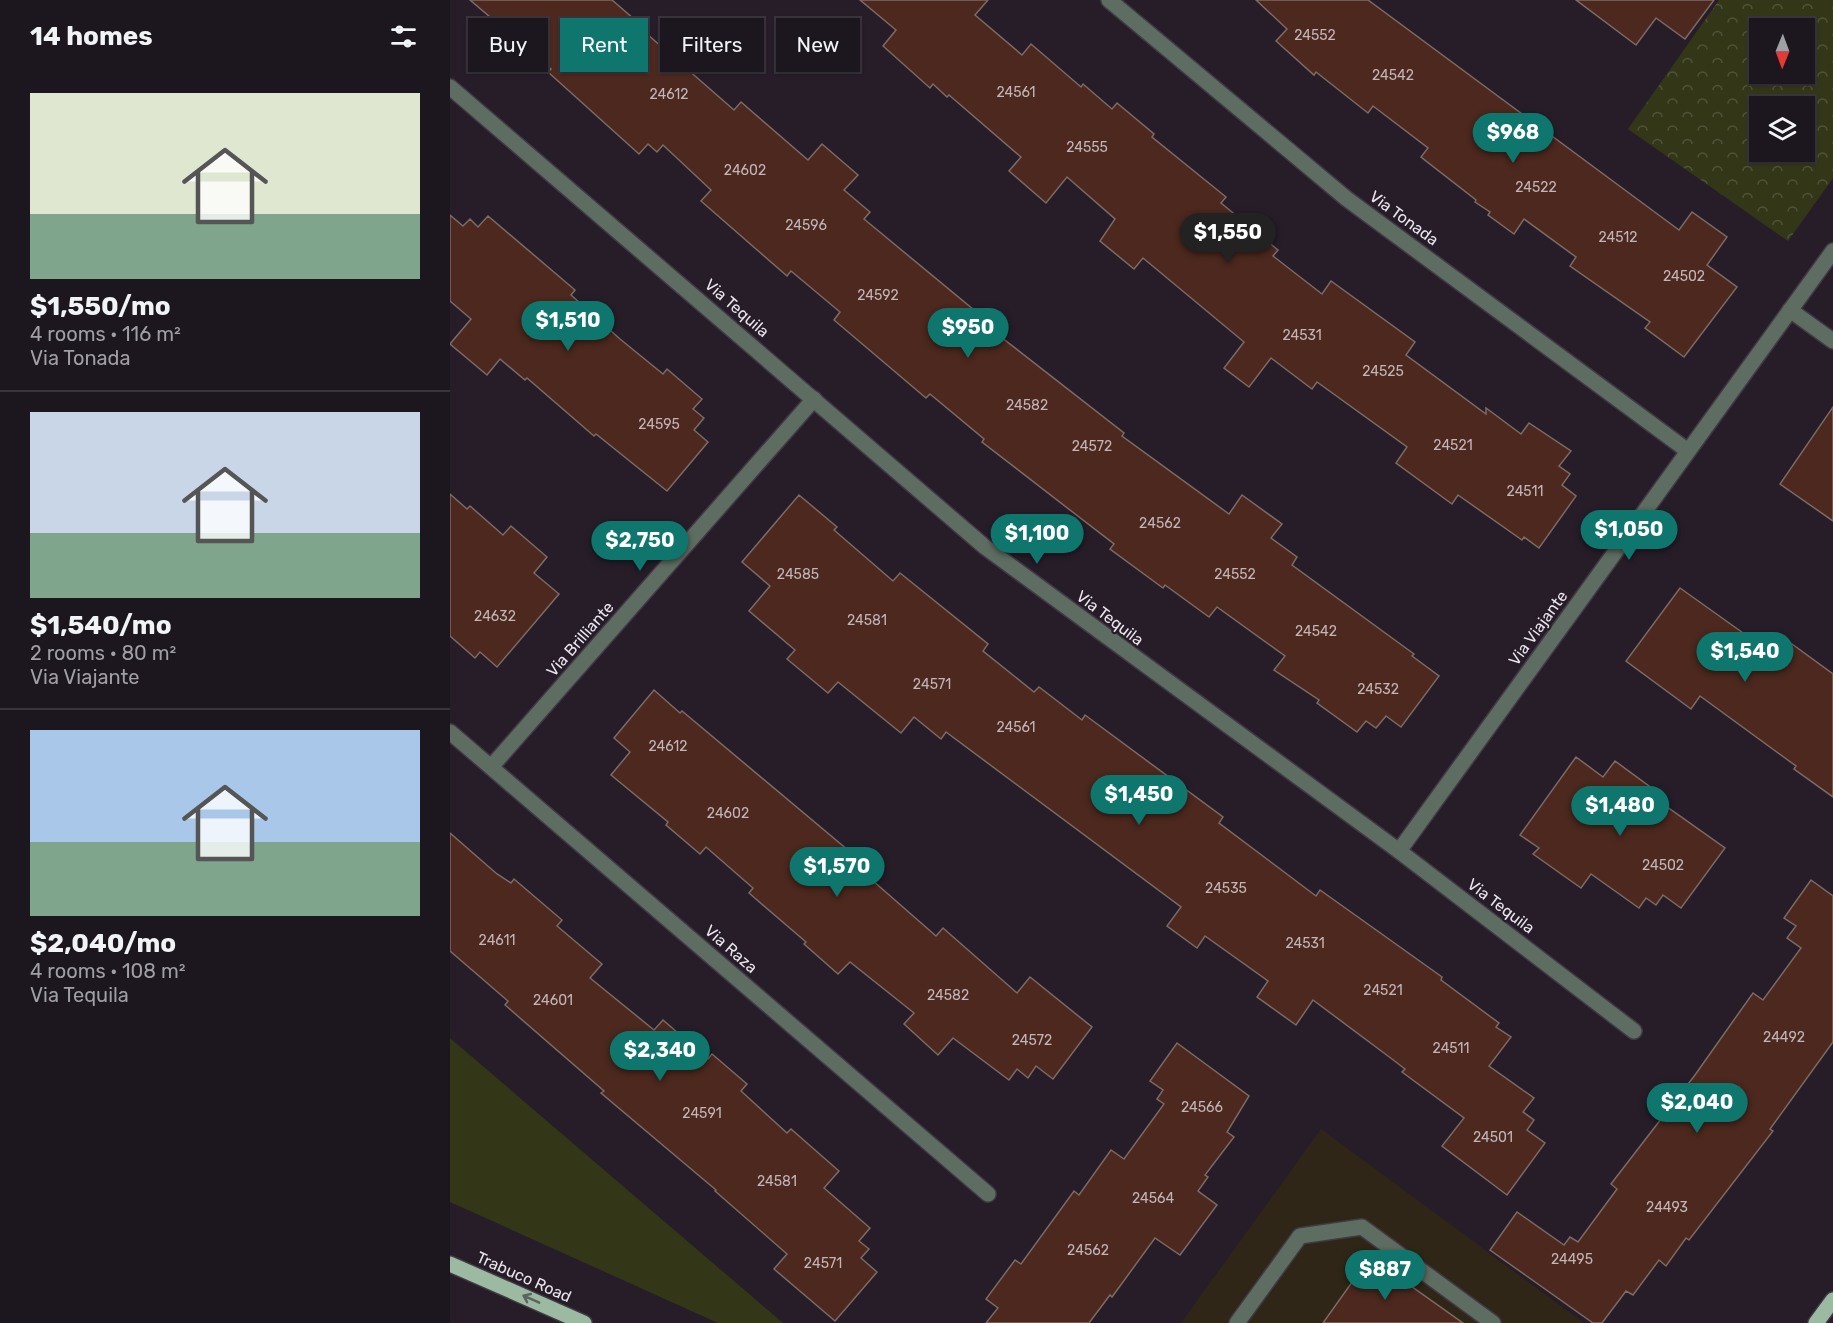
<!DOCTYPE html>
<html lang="en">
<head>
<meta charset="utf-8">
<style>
	body { margin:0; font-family:Rubik,sans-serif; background:#29232c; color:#f1f3f6; height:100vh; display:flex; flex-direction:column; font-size:22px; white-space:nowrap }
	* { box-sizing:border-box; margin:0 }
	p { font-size:20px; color:#a09fa4 }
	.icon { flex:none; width:33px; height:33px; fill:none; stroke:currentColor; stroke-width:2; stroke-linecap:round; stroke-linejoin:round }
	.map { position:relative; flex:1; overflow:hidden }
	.side { display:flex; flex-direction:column; background:#1c161f; width:450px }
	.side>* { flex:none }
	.top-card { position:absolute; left:18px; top:18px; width:570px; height:54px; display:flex; gap:12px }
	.needle { width:39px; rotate:181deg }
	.fabs { position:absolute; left:1299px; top:18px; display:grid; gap:12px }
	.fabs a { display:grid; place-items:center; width:66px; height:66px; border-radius:0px; background:#1c161f; box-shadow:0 2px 4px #0004,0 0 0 2px #3a353d; font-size:30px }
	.price { position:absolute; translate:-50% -51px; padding:0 14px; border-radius:21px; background:#0f766e; color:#fff; font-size:20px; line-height:39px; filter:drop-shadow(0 2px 3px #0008) }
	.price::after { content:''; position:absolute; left:50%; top:36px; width:18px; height:14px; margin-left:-9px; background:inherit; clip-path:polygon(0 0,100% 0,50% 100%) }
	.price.active { background:#222; color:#fff }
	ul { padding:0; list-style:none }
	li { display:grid; align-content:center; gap:12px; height:318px; padding:0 30px }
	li+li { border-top:2px solid #3a353d }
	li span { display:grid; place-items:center; height:186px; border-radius:0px; color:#555 }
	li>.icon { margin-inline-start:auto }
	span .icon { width:108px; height:108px; fill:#fffc; stroke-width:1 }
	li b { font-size:26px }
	h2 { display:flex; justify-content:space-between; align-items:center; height:72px; padding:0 30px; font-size:26px }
	.pill { padding:0 21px; border-radius:0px; background:#1c161f; box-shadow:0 2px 4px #0004,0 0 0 2px #3a353d; font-size:21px; line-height:54px }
	.pill.active { background:#0f766e; color:#fff }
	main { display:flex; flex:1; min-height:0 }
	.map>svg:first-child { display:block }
	.commercial { fill:#302617 }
	.grass { fill:#333617 }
	.park { fill:url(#park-crowns); fill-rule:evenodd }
	.building { fill:#4c281e; stroke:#7c6a65; stroke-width:1.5 }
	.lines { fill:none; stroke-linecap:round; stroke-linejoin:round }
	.minor-casing { stroke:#413944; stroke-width:18 }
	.major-casing { stroke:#413944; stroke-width:18 }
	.minor { stroke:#5e6d61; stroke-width:15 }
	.major { stroke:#9bbaa1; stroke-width:15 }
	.oneway { stroke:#5b645f }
	.labels { text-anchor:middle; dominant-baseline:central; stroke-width:4.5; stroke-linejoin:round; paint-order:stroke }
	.number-label { font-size:14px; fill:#c2b5b8 }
	.street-label { font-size:16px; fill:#eae4ec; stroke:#261d29 }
</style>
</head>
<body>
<main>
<section class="side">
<h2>14 homes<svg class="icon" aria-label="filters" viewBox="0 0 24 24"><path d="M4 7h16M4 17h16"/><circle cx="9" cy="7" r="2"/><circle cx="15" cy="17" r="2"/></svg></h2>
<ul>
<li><span style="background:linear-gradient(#dfe7d0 65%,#7fa58c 0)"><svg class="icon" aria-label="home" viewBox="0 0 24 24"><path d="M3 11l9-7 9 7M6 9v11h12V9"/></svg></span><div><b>$1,550/mo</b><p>4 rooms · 116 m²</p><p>Via Tonada</p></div></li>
<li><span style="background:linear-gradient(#c9d6e8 65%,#7fa58c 0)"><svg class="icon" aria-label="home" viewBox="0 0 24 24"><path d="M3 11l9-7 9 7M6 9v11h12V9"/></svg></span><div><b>$1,540/mo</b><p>2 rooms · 80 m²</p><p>Via Viajante</p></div></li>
<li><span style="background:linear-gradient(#a9c7e8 60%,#7fa58c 0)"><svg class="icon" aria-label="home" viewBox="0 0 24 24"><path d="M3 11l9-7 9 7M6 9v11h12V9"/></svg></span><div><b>$2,040/mo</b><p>4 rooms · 108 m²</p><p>Via Tequila</p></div></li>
</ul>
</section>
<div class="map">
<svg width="1383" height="1323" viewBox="0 0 1383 1323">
	<defs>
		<pattern id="park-crowns" width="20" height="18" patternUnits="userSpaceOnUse" patternTransform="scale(1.5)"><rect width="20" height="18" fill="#333617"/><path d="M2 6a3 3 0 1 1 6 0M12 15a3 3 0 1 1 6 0" fill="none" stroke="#515339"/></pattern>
	</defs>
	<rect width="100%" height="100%" fill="#261d29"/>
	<path class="commercial" d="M871,1129L1134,1323H731Z"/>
	<path class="grass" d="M0,1038L333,1323H268L0,1202Z"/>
	<path class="park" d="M1269,0H1383V178L1338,241L1178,129ZM1310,28H1354V74H1310ZM1310,106H1354V152H1310Z"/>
	<g class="building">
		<path d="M20,0H162L199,32L197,34L284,110L291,102L358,160L372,144L408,175L394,190L420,212L414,219L553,334L551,337L674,433L672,436L779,514L792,495L832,524L821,538L847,557L842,565L964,654L962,656L989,676L951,727L936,716L926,728L916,721L907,732L867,703L869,700L824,670L835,656L767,607L759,617L715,585L713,588L660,549L664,544L532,442L534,439L480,394L476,398L384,320L390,312L341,271L337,276L251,201L261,190L213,145L207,152L198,144L189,154L98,72L101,69Z"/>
		<path d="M410,0H538L525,15L572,55L581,44L631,87L633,84L662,109L667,103L704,134L702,137L776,197L771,203L828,250L823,256L872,294L881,281L965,342L956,355L1036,414V408L1071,434L1079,423L1121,451L1109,466L1120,474L1112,485L1126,496L1089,548L1074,537L1072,540L1008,495L1002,504L946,463L957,447L867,382L862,389L821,358L799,387L774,368L794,342L693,258L684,269L650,241L665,219L617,177L596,203L559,171L571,157L499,95L497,97L483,84L480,88L433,46L446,30Z"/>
		<path d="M806,0H918L1229,230L1242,212L1277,237L1257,265L1287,287L1234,357L1195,328L1200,322L1120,266L1126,257L1074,219L1064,234L1038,215L1040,212L1025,202L1026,200L971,157L978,148L923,106L918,113L866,72L864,75L826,41L837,29Z"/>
		<path d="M1126,0H1264L1235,39L1206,18L1186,45Z"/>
		<path d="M0,215L13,226L20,219L28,227L38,216L125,290L121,295L170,339L213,374L217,369L252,399L243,409L254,418L244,430L258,442L217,491L146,434L144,436L77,378L75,380L50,359L37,375L0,344L21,319L0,301Z"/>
		<path d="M1383,407V521L1330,484Z"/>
		<path d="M0,494L17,509L20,506L53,535L61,526L97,557L84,573L109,594L47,667L30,652L25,658L0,636Z"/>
		<path d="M349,495L387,527L384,530L443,581L450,573L538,644L533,651L584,692L589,687L632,720L635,715L773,817L769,823L866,896L870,890L992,977L991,980L1049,1023L1046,1027L1061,1037L1039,1066L1084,1098L1073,1112L1084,1120L1077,1130L1095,1143L1057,1195L992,1146L1014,1118L952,1072L955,1069L942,1059L863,1000L846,1025L807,997L818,981L755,936L747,948L717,926L731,907L496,732L491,739L464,717L451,733L388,682L378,693L337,659L345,650L299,611L320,586L292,562Z"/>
		<path d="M1230,588L1303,640L1307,634L1324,646L1331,636L1383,674V797L1344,769L1346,766L1250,696L1241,709L1176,661Z"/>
		<path d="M204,690L230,713L232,711L411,861L406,866L486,936L493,928L567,993L580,977L642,1027L603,1079L586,1066L578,1078L567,1069L559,1080L503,1038L488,1055L454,1024L464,1013L400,962L388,974L354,944L356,942L299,893L303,888L256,847L250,854L216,825L218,822L161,775L180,752L164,738Z"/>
		<path d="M1126,757L1153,777L1165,761L1203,789L1199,794L1275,848L1231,908L1213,895L1206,905L1196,898L1189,908L1141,874L1131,888L1083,854L1089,848L1070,835Z"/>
		<path d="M0,833L47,874L61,883L64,879L112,920L107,926L152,964L140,978L204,1030L213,1020L258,1059L262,1054L297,1084L291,1091L337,1133L341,1129L389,1171L374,1188L420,1228L409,1241L419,1249L411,1258L427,1272L385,1321L324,1269L337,1254L265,1191L266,1190L151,1093L154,1091L55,1005L58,1001L0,951Z"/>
		<path d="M1361,880L1383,896V1042L1320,1129L1323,1131L1239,1240L1236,1238L1216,1266L1209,1260L1183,1295L1176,1291L1152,1323H1143L1040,1250L1067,1212L1114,1245L1120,1237L1128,1242L1167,1189L1161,1184L1245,1075L1303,993L1313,1000L1351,948L1337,938L1346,926L1334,918Z"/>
		<path d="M727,1043L799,1096L777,1132L784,1137L755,1175L758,1177L748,1191L767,1205L730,1255L705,1238L662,1297L660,1295L639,1323H536L548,1308L536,1299L565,1260L571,1264L624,1191L629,1195L661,1150L674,1159L714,1104L707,1099L713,1090L700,1081Z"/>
		<path d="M920,1257L1013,1323H873Z"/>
	</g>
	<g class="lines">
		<g class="minor-casing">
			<g id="minor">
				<path d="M659,0L897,199L1238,451"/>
				<path d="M0,87L535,547L949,851L1184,1031"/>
				<path d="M1340,310L1383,341"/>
				<path d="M0,732L538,1194"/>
				<path d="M41,767L364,399"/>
				<path d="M949,851L1383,251"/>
				<path d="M787,1323L850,1236L912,1227L1043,1323"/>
			</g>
		</g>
		<g class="major-casing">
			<g id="major">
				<path d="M0,1264L134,1323"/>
				<path d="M1366,1323L1383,1300"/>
			</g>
		</g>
		<use href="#minor" class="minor"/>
		<use href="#major" class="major"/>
	</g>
	<defs><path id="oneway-shaft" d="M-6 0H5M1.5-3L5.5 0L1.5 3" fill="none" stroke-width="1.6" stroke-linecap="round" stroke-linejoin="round" transform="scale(1.5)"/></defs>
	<use class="oneway" href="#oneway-shaft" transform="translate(81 1299) rotate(-156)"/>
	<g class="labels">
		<g class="number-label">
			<text x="865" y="35">24552</text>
			<text x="943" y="75">24542</text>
			<text x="566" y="92">24561</text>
			<text x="219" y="94">24612</text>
			<text x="637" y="147">24555</text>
			<text x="295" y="170">24602</text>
			<text x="1086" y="187">24522</text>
			<text x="356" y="225">24596</text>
			<text x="1168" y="237">24512</text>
			<text x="1234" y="276">24502</text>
			<text x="428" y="295">24592</text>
			<text x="852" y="335">24531</text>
			<text x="933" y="371">24525</text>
			<text x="577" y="405">24582</text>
			<text x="209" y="424">24595</text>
			<text x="1003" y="445">24521</text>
			<text x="642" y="446">24572</text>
			<text x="1075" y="491">24511</text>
			<text x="710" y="523">24562</text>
			<text x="348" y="574">24585</text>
			<text x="785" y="574">24552</text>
			<text x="45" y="616">24632</text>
			<text x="417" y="620">24581</text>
			<text x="866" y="631">24542</text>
			<text x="482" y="684">24571</text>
			<text x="928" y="689">24532</text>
			<text x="566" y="727">24561</text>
			<text x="218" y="746">24612</text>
			<text x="278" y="813">24602</text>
			<text x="1213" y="865">24502</text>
			<text x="776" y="888">24535</text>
			<text x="47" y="940">24611</text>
			<text x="855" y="943">24531</text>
			<text x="933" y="990">24521</text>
			<text x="498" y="995">24582</text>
			<text x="103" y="1000">24601</text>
			<text x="1334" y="1037">24492</text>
			<text x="582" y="1040">24572</text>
			<text x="1001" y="1048">24511</text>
			<text x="752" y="1107">24566</text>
			<text x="252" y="1113">24591</text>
			<text x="1043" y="1137">24501</text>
			<text x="327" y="1181">24581</text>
			<text x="703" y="1198">24564</text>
			<text x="1217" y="1207">24493</text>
			<text x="638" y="1250">24562</text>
			<text x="1122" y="1259">24495</text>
			<text x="373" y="1263">24571</text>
		</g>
		<g class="street-label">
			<text transform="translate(954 218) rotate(36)">Via Tonada</text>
			<text transform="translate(287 308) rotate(41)">Via Tequila</text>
			<text transform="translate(660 618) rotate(37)">Via Tequila</text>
			<text transform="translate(1088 628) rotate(-54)">Via Viajante</text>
			<text transform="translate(130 639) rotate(-49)">Via Brilliante</text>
			<text transform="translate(1051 906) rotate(37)">Via Tequila</text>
			<text transform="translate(281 949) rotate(41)">Via Raza</text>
			<text transform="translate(74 1277) rotate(24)">Trabuco Road</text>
		</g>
	</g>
</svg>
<div class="fabs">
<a><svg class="needle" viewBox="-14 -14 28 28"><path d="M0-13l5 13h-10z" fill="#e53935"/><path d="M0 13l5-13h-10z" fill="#a09fa4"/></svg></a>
<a><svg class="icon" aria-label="layers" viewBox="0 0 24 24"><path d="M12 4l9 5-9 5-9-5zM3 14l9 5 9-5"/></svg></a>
</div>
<b class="price" style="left:1063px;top:164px">$968</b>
<b class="price active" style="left:778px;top:264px">$1,550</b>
<b class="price" style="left:118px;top:352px">$1,510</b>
<b class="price" style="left:518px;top:359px">$950</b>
<b class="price" style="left:1179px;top:561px">$1,050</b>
<b class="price" style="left:587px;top:565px">$1,100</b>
<b class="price" style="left:190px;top:572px">$2,750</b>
<b class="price" style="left:1295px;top:683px">$1,540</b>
<b class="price" style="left:689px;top:826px">$1,450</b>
<b class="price" style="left:1170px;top:837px">$1,480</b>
<b class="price" style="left:387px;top:898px">$1,570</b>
<b class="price" style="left:210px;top:1082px">$2,340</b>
<b class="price" style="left:1247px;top:1134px">$2,040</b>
<b class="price" style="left:935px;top:1301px">$887</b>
<div class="top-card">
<a class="pill">Buy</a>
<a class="pill active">Rent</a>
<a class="pill">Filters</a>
<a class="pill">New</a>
</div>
</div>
</main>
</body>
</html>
